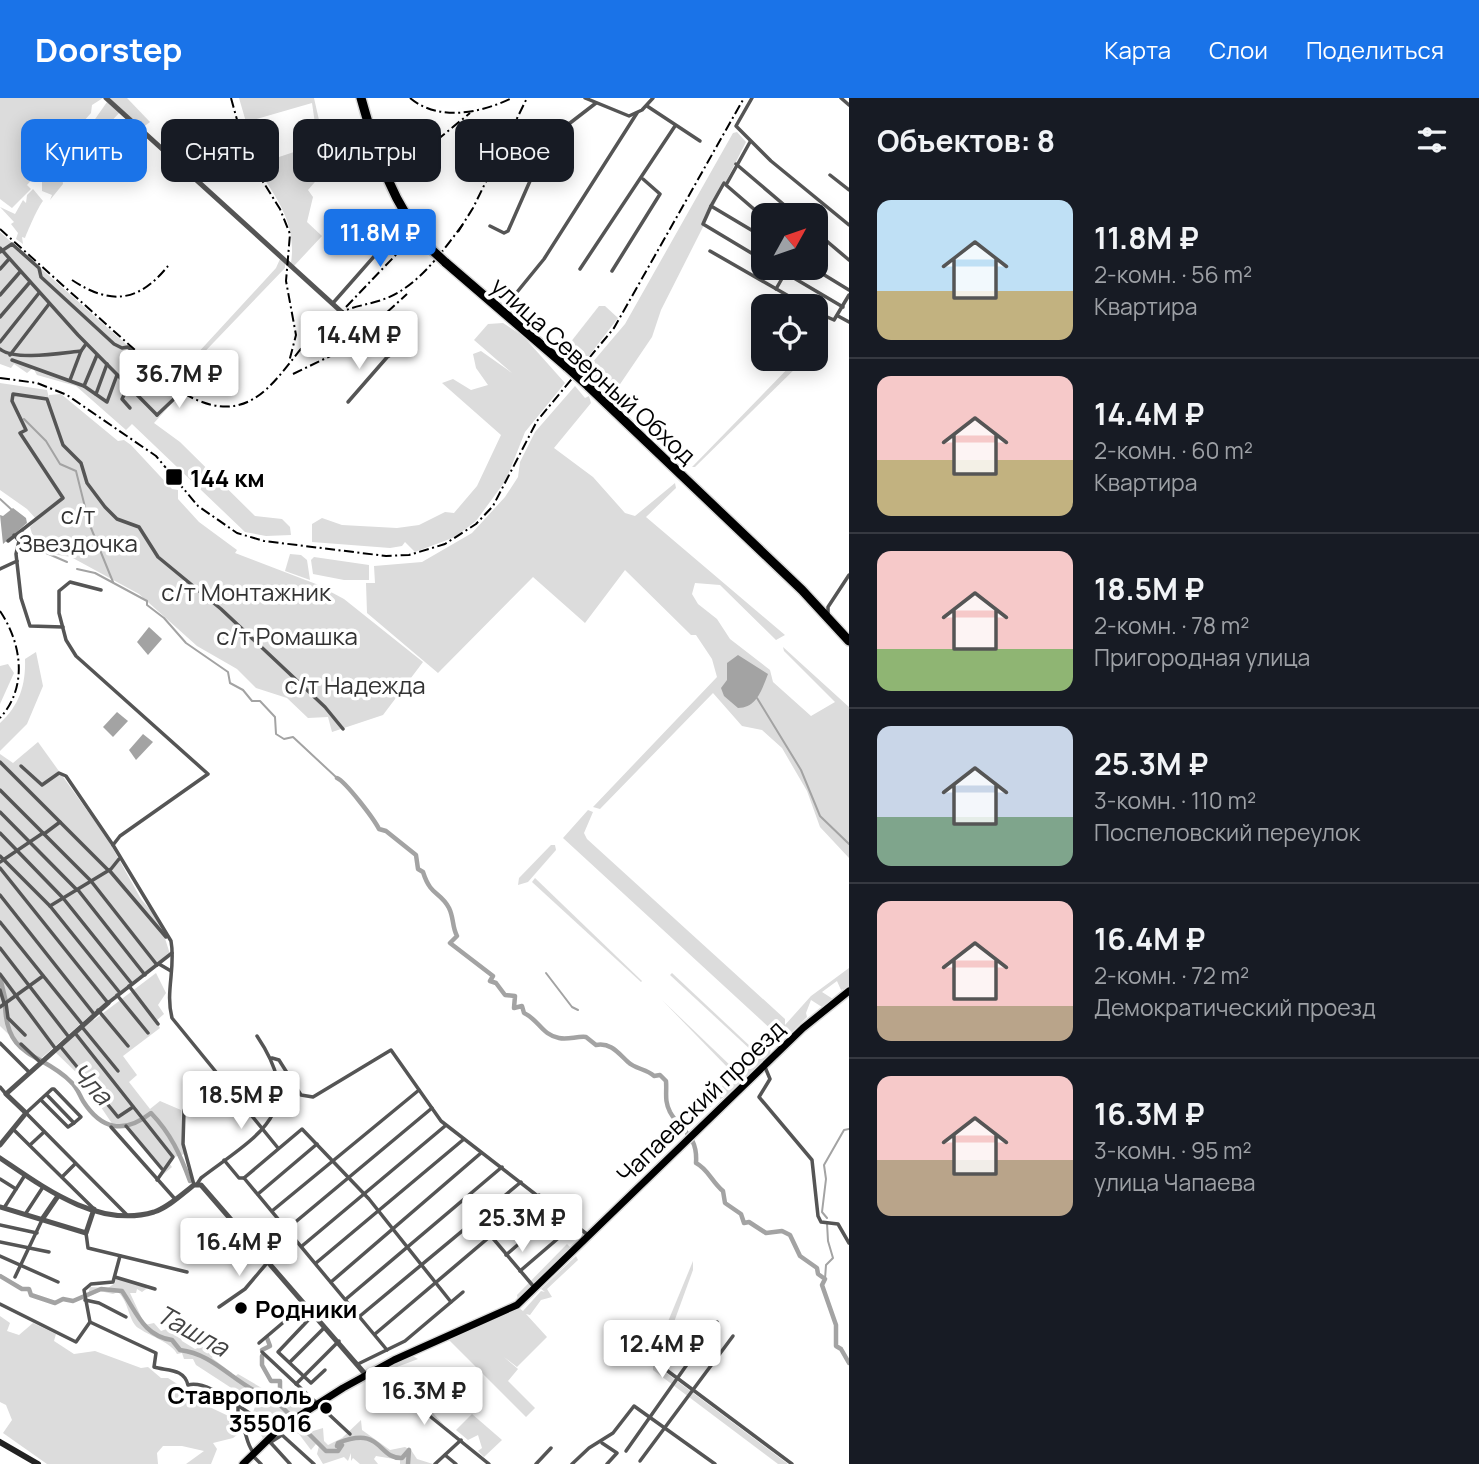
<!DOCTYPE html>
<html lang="ru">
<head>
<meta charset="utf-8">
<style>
	body { margin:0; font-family:Manrope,sans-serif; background:#20242c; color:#f1f3f6; height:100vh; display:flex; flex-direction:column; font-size:26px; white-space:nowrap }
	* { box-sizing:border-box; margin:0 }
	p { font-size:23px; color:#9ea1a6 }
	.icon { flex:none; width:38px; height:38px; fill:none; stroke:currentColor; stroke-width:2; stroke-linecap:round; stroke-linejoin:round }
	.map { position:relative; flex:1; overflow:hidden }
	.side { display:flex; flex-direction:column; background:#171b24; width:630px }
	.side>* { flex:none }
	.top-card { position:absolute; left:21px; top:21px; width:665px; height:63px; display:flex; gap:14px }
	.needle { width:46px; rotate:50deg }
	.controls { position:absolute; left:751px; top:105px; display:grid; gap:14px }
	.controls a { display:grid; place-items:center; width:77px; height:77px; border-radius:14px; background:#171b24; box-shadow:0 4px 18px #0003; font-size:35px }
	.price { position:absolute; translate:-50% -60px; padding:0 16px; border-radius:7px; background:#fff; color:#222; font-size:23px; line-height:46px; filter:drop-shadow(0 2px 4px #0008) }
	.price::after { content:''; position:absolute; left:50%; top:42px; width:21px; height:16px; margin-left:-10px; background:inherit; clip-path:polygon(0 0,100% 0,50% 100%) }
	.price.active { background:#1a73e8; color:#fff }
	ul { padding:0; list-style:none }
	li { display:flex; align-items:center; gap:21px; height:175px; padding:0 28px }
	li+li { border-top:2px solid #363941 }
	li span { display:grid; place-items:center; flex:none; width:196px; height:140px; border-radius:14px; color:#555 }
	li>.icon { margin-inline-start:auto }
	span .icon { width:84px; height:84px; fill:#fffc; stroke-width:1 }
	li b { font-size:30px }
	h2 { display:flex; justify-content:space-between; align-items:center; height:84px; padding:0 28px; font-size:30px }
	.pill { padding:0 24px; border-radius:14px; background:#171b24; box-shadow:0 4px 18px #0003; font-size:24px; line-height:63px }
	.pill.active { background:#1a73e8; color:#fff }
	header { display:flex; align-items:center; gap:42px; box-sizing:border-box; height:98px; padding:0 35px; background:#1a73e8; color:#fff }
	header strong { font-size:33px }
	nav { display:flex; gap:38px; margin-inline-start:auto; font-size:24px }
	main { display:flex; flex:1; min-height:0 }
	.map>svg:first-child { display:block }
	.green { fill:#dcdcdc }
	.water { fill:#a3a3a3 }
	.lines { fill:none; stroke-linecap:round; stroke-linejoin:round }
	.stream { stroke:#a3a3a3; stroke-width:2 }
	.river { stroke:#a3a3a3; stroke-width:4.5 }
	.primary-casing { stroke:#dbdbdb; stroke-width:10 }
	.trunk-casing { stroke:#dbdbdb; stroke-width:12 }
	.minor { stroke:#555; stroke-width:3.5 }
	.tertiary { stroke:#555; stroke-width:5 }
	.secondary { stroke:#222; stroke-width:6 }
	.primary { stroke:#000; stroke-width:7 }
	.trunk { stroke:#000; stroke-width:9 }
	.rail { stroke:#000; stroke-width:2; stroke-dasharray:10 3.5 2 3.5; stroke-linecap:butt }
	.trunk-bridge-casing { stroke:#dbdbdb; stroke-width:12; stroke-linecap:butt }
	.trunk-bridge { stroke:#000; stroke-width:9 }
	.poi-dot { fill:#000; stroke:#fff; stroke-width:2.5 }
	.labels { text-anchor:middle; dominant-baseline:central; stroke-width:7; stroke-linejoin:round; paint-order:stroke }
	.street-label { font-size:24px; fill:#000; stroke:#fff }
	.poi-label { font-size:24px; font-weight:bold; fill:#000; stroke:#fff; text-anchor:start }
	.park-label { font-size:24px; fill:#333; stroke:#fff }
	.water-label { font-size:26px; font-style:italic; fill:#444; stroke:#fff }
</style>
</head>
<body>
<header>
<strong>Doorstep</strong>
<nav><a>Карта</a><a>Слои</a><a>Поделиться</a></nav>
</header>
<main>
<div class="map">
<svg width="849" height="1366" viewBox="0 0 849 1366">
	<rect width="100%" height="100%" fill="#fff"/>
	<g class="green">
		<path d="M0,0H103L92,7L91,15L27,87L31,91L12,110L0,101Z"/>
		<path d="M109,0H127L150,24L142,30Z"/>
		<path d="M239,0H314L324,44H329L333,63L308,92L313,99L307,124L322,138L294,168L291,165C297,125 276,99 255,67L318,46L312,5L246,24Z"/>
		<path d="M107,4L120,14L62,76L55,70V64L78,45L89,24H93Z"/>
		<path d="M737,34L746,44L661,212L652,239L612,298L586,272L625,226L733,35Z"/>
		<path d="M49,71L62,79L63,86L50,102L52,97L42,93V82Z"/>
		<path d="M33,91L43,103C38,109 29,130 25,140L22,139L23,146L16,141L18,135L11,126L14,124L0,109L15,116L23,102L26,105L27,97Z"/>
		<path d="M0,134L181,295L154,325L180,344L255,418L282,421L290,429L291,437L266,438L245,434L132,326L126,332L76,288L37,277L33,270L27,275L14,266L11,270L0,266Z"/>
		<path d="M280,161L285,164V170L192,267L191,272L201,282L198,289L208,295L180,281L185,275H177L186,262L195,258L276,170Z"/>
		<path d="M599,208H605L618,220L585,263H581L566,250Z"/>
		<path d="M503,225L523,238L565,285L525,334L506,382L476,423L455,439L415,454L405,444L402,448L390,450L312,444V426L322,420L342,427L397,430L419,427L445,414L454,415L477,388L501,337L442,285L453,281L471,292L488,287L476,270L473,256L481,253L512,275L474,242L488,226Z"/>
		<path d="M797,261H805L695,369H692Z"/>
		<path d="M0,285L47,292L49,300V297L61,296L118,343L124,342L131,347L172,391L178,392V401L199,424L237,452L235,455L316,486L344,501L423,564L383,617L332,634L328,619L308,620L287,600L256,590L237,571L197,548L139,496L71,459L52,456L35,446L30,429L37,422L27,411L0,392Z"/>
		<path d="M575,288L585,300L589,298L591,305L554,350L593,379L625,415L635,418L675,385L676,390L646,419L785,537L776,542L720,487L695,485L692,496L698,506L717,521L730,541L770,572L773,584L811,618L835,604L784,553L783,549L849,609V760L820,729L807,693L782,650L762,632L742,628L713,595L600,711L593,709L717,579L712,561L696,537H691L625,472L585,525L533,479L438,575L367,515L366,485H375L374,468L422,464L472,435L505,399L518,379L520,364L535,334Z"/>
		<path d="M290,456L301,457L307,462L310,482L285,473Z"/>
		<path d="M314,459L369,467V482H344L313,476L311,462Z"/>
		<path d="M36,554L43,588L27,626L0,653V625C19,608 26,587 25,561Z"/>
		<path d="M8,566L14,575L0,606V568Z"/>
		<path d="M38,644L107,740L141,801L159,822L170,856L87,920L37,964L0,928V656L13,665Z"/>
		<path d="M588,712L593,714L584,735L587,741L785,921V927L811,898L849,870V889L841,892L837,883L822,894L833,901L822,909L811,902L806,915L807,919L788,938L782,930L777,934L773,933L563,740Z"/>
		<path d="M551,747H555L556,752L528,784L518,787L519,780Z"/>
		<path d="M535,780L642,883L641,884L532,784Z"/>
		<path d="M156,875L166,895L158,907L164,916L156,923L160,930L123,958L137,977L129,984L150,1011L160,1003L181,1012L185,1056L174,1059L169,1065L172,1069L159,1080L163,1071L125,1026L113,1027L80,978L53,952L91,919L94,922Z"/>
		<path d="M672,875L752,950V953L670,877Z"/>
		<path d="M662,902L735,972L731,973Z"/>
		<path d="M766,946L771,950L770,956L728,996L695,1020V1014Z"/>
		<path d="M567,1146L571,1150L518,1202L517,1197Z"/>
		<path d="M576,1158L578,1162L547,1191L552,1199L541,1202L530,1217L526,1216L547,1239L517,1269L504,1259L518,1271L508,1283L535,1310L526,1319L449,1242L519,1210L523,1213L541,1193L545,1194L541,1191Z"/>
		<path d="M693,1163V1172L662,1257L655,1264V1255Z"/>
		<path d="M116,1180L149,1189L142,1194L137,1191L136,1195H130L145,1227L154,1225L161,1233L175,1228L182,1243L195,1251L204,1248L214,1256L212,1260L232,1275V1281L238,1276L272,1296L280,1289L301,1306V1311L264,1342L258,1332L247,1331L256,1306L196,1267L193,1261H184L182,1255L177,1256C172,1245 150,1238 140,1231C128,1225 130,1205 118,1194L113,1196L100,1193L87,1200L90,1189L108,1190L115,1185Z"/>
		<path d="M0,1218L10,1225L7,1233L19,1237L33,1225L56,1236L54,1243L74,1256L95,1253L141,1270L148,1269L161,1280H168L182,1289L199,1304L239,1323L243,1332L233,1340L213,1345L217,1351L211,1366H186L204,1353L182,1348H163L157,1355L158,1366H47L3,1335L12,1322L6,1307L0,1304Z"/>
		<path d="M413,1258L418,1261L397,1269L398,1277L444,1327L426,1313L390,1271L391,1267Z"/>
		<path d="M653,1265L788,1366H778L653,1272Z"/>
		<path d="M472,1316L502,1342L484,1359L478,1353L482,1350L478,1337L468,1342L456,1332Z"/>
		<path d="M297,1322L308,1325L313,1333L323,1330L324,1343L328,1347L342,1340L361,1322L362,1332L390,1352L405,1349L411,1352L417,1361L433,1366H400V1362L376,1358L374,1361L378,1366H360L353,1360L351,1363V1355L348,1363L344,1359L323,1366L317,1356L319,1348L316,1346L311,1352L299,1336L289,1333Z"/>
	</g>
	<g class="water">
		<path d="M13,410L26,420L27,425L3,446L0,417L3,418Z"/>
		<path d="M149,529L162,541L148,557L137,544Z"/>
		<path d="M738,557L768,576C762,591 757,610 738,610L724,598L721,590L727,582V565Z"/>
		<path d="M117,614L128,623L113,639L103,629Z"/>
		<path d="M143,636L153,644L136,662L129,652Z"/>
	</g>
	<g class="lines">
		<g class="stream">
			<path d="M24,321L46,343L60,366L76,373L89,425L113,484"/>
			<path d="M0,401L12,412"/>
			<path d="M22,432L31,448"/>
			<path d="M37,451L67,464"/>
			<path d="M77,471L95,475L147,503V507L164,520L186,545L228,574L230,585L243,592L252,603H260L275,619L276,636L284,641L293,639L337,680"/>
			<path d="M757,600L801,672L820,718L849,746"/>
			<path d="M546,875L572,909L578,912"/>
			<path d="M827,1120L822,1114L826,1081L824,1067L844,1032L849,1031"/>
			<path d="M825,1181L826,1167L833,1160L828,1143L827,1125"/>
		</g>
		<g class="river">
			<path d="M337,680C346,684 374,721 379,731L386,733L416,757L418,771L423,774C431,799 440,793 449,810C454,820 452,829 457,838L450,845L493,878L490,883L496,885L505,897L515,898L514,910L522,908L524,915C539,922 542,937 559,940C568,942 577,938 586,939L596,947C611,944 619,956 628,964C635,971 647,971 654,978L660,977L666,983C667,995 664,1002 670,1014C681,1034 698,1036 696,1065C708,1071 712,1084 723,1093L725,1105L741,1116L744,1125L749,1124L766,1135L782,1133L790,1137L800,1158L817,1170L818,1176L825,1181L822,1187L836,1227V1248L841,1251L849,1265"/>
			<path d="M0,879L6,904"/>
			<path d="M5,906C6,962 42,954 71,984C77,989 79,996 83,1003C101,1031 123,1037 151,1015C171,1036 180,1056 190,1083"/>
			<path d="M0,1178L22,1191H29L31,1197L55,1205L63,1201L73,1203L101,1191L122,1193C137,1215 144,1238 172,1242L180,1252C212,1256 228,1279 257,1294C265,1298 275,1299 283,1303L281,1308L326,1353H338L342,1347L337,1348L338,1345C383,1327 377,1361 402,1360L409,1352L408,1366"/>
			<path d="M262,1252L270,1248L267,1240"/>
			<path d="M262,1258V1267L271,1283H280V1300"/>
		</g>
		<g class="primary-casing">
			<path id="primary" d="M243,1366L280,1330L343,1290L394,1262L517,1207L803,930L849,893"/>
		</g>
		<g class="trunk-casing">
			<g id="trunk">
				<path d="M361,0C377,57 392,107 432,152"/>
				<path d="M445,164L567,269"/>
				<path d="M588,288L802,492L849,543"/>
			</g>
		</g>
		<g class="minor">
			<path d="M585,0L629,18L642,12L653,0"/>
			<path d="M752,0L736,28L771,63L849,127"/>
			<path d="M841,0L849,7"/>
			<path d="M647,8L700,43"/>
			<path d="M750,44L726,87L763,119"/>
			<path d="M736,66L796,117"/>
			<path d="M830,77L849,92"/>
			<path d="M724,85L711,108L763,139"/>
			<path d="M711,108L703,126L763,162"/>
			<path d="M490,128L504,135L508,133L548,42L596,5"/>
			<path d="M816,134L849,162"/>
			<path d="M0,150L78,237L157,317"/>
			<path d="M710,153L806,208"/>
			<path d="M0,154L12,146L39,170L41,179L114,246L122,250L128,249L177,293L176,299L157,317"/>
			<path d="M777,170L843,209"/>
			<path d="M813,170L849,192"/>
			<path d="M0,171L9,161"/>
			<path d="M580,171L675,28"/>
			<path d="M612,173L660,96L643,81"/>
			<path d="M776,191L788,170"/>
			<path d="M0,197L20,174"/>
			<path d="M513,199L544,161L637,15"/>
			<path d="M333,205L407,121"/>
			<path d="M816,214L834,222L849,197"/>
			<path d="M838,218L849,224"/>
			<path d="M0,219L30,184"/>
			<path d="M0,244L39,195"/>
			<path d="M0,251C15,263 61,255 81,253L86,246"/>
			<path d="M10,257L49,206"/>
			<path d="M12,262L84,288L107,304L117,277"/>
			<path d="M70,282L81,253"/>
			<path d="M84,288L97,257"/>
			<path d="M128,289L122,301L130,310"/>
			<path d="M96,296L107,266"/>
			<path d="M348,304L389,257"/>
			<path d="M14,437L19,443L16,456L21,500L30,528L63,529"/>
			<path d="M8,443L63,400L20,335L26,332L12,303L13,296L47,301L63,347L81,365L87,385L105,409L117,421L139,429L158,459L221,511L325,609L343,631"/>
			<path d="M0,471L17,463"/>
			<path d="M101,492L70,484L59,493V515L66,542L76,558L208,676L120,738L113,747L171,843C176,869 165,894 172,920L278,1050"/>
			<path d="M828,517V509L849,477"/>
			<path d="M0,664L108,772"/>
			<path d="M21,668L42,687L59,675L66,678L113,747"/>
			<path d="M0,692L91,783L157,867"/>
			<path d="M0,714L77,792"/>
			<path d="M0,735L63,800"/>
			<path d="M44,736L60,724"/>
			<path d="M0,758L50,808L120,895"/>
			<path d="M0,764L43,735"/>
			<path d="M0,770L108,905L172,855"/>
			<path d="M109,772L166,839"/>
			<path d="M78,792L145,877"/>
			<path d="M0,797L94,916"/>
			<path d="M63,800L132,886"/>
			<path d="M50,808L111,771L119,761"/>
			<path d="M0,824L82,926"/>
			<path d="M0,850L68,938"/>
			<path d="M159,866L171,873"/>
			<path d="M0,876L55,950"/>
			<path d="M129,888L158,926"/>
			<path d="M0,892L4,905"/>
			<path d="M117,897L148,935"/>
			<path d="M6,905L8,920L25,937"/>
			<path d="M0,909L43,878"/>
			<path d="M98,912L128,948"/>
			<path d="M82,929L118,973"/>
			<path d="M75,935L173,1059L157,1082"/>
			<path d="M0,945L29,974"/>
			<path d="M21,946L39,963"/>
			<path d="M60,948L118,1019L133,1009"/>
			<path d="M272,960L279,962L301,997L313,999L391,952L441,1023L588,1137"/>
			<path d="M765,969L770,981L759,999L812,1062L818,1118L821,1124L838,1126L849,1145"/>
			<path d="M0,989L6,996"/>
			<path d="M47,997L74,1025L81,1019L54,991H52L26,1015L128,1118"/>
			<path d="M41,1002L68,1029L74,1025"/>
			<path d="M126,1028L162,1071"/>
			<path d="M111,1029L175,1101"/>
			<path d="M14,1032L94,1111"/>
			<path d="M30,1047L44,1034"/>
			<path d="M224,1062L239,1080H244L387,1252"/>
			<path d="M62,1079L75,1066"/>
			<path d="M244,1080L302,1031L369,1101L451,1204"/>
			<path d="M0,1081L16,1091"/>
			<path d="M197,1086L201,1080C259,1036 308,1014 257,938"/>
			<path d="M194,1087L183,1046L184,1012L207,1014L239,1004"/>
			<path d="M258,1096L317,1046"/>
			<path d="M4,1110L25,1077"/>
			<path d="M272,1113L419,992"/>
			<path d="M26,1115L43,1089"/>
			<path d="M0,1127L37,1135"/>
			<path d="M287,1131L432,1010"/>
			<path d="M86,1135L88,1150L187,1174"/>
			<path d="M491,1138L534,1189"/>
			<path d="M0,1144L49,1154"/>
			<path d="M302,1148L445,1028"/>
			<path d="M506,1157L558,1112"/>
			<path d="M0,1158L58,1184"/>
			<path d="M316,1165L464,1041"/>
			<path d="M520,1173L576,1125"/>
			<path d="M15,1179L42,1122"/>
			<path d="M115,1179L155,1191"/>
			<path d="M331,1184L481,1055"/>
			<path d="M346,1201L502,1069"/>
			<path d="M85,1202L99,1205L126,1219"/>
			<path d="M0,1206L76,1244L90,1224L156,1255L154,1269C167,1273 184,1270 188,1287C207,1282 234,1306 251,1316"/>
			<path d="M219,1209L245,1191L267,1165"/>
			<path d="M314,1216L278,1254L311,1285L325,1272"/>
			<path d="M360,1218L521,1084"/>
			<path d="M90,1224L84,1192L91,1186L113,1184L120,1158"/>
			<path d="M375,1236L539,1097"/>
			<path d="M259,1245L305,1206"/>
			<path d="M262,1254L350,1336"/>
			<path d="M290,1264L324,1230"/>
			<path d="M657,1265L792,1366"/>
			<path d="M358,1266L405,1243L463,1194"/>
			<path d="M386,1269L426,1315L489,1366"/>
			<path d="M296,1286L339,1243"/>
			<path d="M238,1309V1321C247,1330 245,1344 253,1354"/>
			<path d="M270,1344L290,1366"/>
			<path d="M271,1344L282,1337L314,1366"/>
			<path d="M602,1345L617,1355L607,1366"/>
			<path d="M626,1353L717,1224"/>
			<path d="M445,1357L456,1366"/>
			<path d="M253,1358L261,1366"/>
			<path d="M640,1363L733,1238"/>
			<path d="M435,1366L461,1342"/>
			<path d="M536,1366L551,1350"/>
			<path d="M572,1366L589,1350L613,1335L634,1308L715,1366"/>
		</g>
		<g class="tertiary">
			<path d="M106,0L389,257"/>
			<path d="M0,1047L26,1015L6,996L108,905"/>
			<path d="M0,1060C43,1089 98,1131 154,1114C169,1109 182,1096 194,1087H201L366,1277"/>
			<path d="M0,1109L86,1135L94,1111"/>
			<path d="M43,1120L58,1098"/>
		</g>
		<path class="secondary" d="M0,1344L38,1366"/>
		<use href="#primary" class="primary"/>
		<use href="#trunk" class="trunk"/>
		<g class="rail">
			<path d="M231,0L247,58L280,111L290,136L286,183L296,237L289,264"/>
			<path d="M410,0C439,24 481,15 512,0"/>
			<path d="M437,42L470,15"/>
			<path d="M0,131L183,295C265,342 282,255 332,220C349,207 368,208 387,200C419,187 443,153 463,126"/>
			<path d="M458,134L473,110L527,0"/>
			<path d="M72,182C110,207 138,205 168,168"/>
			<path d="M346,209L411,141"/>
			<path d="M293,276L349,249L407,196"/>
			<path d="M0,280L37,285L67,297L156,358L198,408L237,435L264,443L386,458L409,457L445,446L476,426L493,408L537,323L614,230L744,0"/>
			<path d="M0,513C22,546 28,589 0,620"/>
		</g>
		<g class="trunk-bridge-casing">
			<g id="trunk-bridge">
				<path d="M432,152L445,164"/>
				<path d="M567,269L588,288"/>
			</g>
		</g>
		<use href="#trunk-bridge" class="trunk-bridge"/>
	</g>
	<g class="poi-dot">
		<rect x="165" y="370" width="18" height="18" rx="3.5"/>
		<circle cx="241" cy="1210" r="7"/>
		<circle cx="326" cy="1310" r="7"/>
	</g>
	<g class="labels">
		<g class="street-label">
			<text transform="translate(594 272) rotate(42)">улица Северный Обход</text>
			<text transform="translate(700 1003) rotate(-44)">Чапаевский проезд</text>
		</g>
		<g class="poi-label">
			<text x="190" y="379">144 км</text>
			<text x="255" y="1210">Родники</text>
			<text x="312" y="1296" text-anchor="end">Ставрополь<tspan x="312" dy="28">355016</tspan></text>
		</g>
		<g class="park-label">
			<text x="78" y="416">с/т<tspan x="78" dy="28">Звездочка</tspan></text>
			<text x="246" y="493">с/т Монтажник</text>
			<text x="287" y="537">с/т Ромашка</text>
			<text x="355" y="586">с/т Надежда</text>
		</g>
		<g class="water-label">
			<text transform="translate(92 985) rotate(46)">Чла</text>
			<text transform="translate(193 1232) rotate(29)">Ташла</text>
		</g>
	</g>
</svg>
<div class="controls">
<a><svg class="needle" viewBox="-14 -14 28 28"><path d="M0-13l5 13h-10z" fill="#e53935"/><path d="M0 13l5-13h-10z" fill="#9ea1a6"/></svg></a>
<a><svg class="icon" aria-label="locate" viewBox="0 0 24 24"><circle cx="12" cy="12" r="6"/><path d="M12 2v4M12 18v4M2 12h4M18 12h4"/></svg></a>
</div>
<b class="price active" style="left:380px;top:171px">11.8M ₽</b>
<b class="price" style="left:359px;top:273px">14.4M ₽</b>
<b class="price" style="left:179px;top:312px">36.7M ₽</b>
<b class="price" style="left:241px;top:1033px">18.5M ₽</b>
<b class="price" style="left:522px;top:1156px">25.3M ₽</b>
<b class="price" style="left:239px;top:1180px">16.4M ₽</b>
<b class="price" style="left:662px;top:1282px">12.4M ₽</b>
<b class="price" style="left:424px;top:1329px">16.3M ₽</b>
<div class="top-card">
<a class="pill active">Купить</a>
<a class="pill">Снять</a>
<a class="pill">Фильтры</a>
<a class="pill">Новое</a>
</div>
</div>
<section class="side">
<h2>Объектов: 8<svg class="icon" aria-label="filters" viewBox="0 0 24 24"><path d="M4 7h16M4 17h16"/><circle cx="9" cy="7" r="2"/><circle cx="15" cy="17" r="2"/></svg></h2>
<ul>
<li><span style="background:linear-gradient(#bfe0f5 65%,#c2b280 0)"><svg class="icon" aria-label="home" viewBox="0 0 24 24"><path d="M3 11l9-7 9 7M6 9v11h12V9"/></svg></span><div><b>11.8M ₽</b><p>2-комн. · 56 m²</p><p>Квартира</p></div></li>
<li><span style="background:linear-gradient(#f6c9c9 60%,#c2b280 0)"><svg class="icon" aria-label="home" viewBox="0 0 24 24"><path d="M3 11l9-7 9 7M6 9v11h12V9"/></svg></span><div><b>14.4M ₽</b><p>2-комн. · 60 m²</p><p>Квартира</p></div></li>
<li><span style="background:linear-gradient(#f6c9c9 70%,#8fb573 0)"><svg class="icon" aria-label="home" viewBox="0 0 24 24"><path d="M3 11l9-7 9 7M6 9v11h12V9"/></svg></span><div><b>18.5M ₽</b><p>2-комн. · 78 m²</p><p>Пригородная улица</p></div></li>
<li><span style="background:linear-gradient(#c9d6e8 65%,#7fa58c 0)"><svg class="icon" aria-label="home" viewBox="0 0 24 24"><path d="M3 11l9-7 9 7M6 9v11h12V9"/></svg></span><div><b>25.3M ₽</b><p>3-комн. · 110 m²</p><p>Поспеловский переулок</p></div></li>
<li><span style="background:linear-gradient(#f6c9c9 75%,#b9a48a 0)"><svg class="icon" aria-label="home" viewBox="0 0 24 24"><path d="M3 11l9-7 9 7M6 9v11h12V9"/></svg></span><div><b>16.4M ₽</b><p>2-комн. · 72 m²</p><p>Демократический проезд</p></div></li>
<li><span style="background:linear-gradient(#f6c9c9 60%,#b9a48a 0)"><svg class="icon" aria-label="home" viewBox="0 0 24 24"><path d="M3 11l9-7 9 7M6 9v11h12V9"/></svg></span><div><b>16.3M ₽</b><p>3-комн. · 95 m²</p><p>улица Чапаева</p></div></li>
</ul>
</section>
</main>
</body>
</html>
